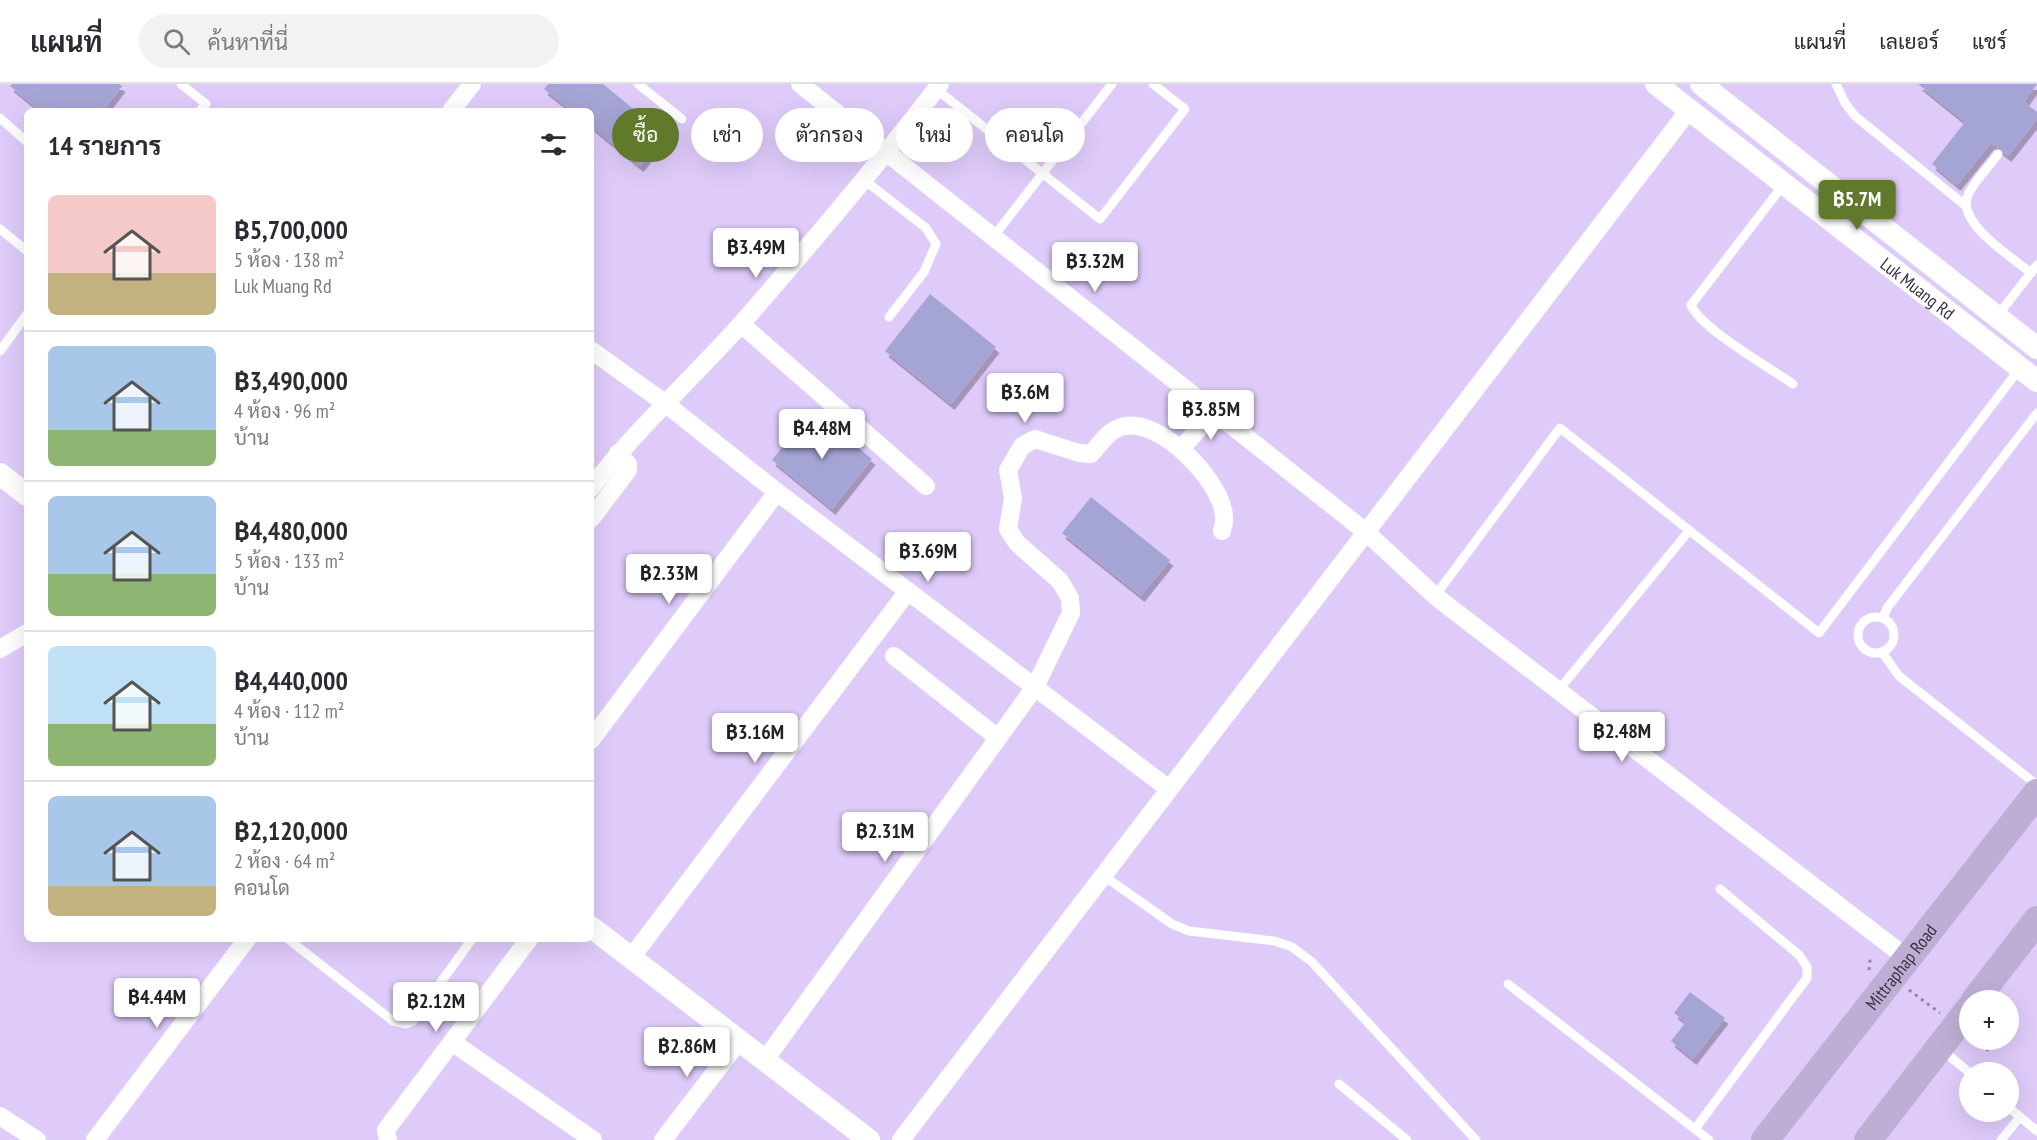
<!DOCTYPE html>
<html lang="th">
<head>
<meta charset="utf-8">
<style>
	body { margin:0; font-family:"PT Sans Narrow",Sarabun,sans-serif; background:#f2f2f3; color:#2b2b33; height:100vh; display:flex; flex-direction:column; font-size:22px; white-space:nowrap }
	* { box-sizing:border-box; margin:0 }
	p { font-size:20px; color:#7c7c81 }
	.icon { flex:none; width:33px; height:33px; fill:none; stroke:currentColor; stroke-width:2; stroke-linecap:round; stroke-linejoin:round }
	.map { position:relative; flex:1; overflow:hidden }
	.sheet { position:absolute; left:24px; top:24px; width:570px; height:834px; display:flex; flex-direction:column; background:#fff; border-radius:9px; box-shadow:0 6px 24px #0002 }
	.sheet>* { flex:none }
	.top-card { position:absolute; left:612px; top:24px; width:570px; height:54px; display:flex; gap:12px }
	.buttons { position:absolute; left:1959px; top:906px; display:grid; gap:12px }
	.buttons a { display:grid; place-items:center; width:60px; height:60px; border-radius:50%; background:#fff; box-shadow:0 6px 24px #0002; font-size:30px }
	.price { position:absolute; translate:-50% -51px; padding:0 14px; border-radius:6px; background:#fff; color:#222; font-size:20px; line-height:39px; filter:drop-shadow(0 2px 3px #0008) }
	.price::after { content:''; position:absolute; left:50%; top:36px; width:18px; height:14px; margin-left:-9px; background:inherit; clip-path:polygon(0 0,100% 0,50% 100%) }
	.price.active { background:#61792b; color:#fff }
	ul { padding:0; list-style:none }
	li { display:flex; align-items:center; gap:18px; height:150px; padding:0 24px }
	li+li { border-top:2px solid #e1e1e2 }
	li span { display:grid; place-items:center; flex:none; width:168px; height:120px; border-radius:9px; color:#555 }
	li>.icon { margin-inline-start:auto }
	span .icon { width:72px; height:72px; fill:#fffc; stroke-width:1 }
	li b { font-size:26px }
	h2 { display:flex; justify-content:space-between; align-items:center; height:72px; padding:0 24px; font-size:26px }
	.chip { padding:0 21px; border-radius:27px; background:#fff; box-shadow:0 6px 24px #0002; font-size:21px; line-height:54px }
	.chip.active { background:#61792b; color:#fff }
	header { display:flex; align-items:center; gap:36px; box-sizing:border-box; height:84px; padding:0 30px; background:#fff; border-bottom:2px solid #e1e1e2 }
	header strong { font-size:28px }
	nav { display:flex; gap:33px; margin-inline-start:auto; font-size:21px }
	.search { width:420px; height:54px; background:#f2f2f3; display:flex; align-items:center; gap:15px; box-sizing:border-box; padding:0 21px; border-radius:33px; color:#7c7c81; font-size:22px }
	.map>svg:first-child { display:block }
	.building { fill:#a5a5d5; filter:url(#shadow) }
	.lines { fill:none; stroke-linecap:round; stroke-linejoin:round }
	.path { stroke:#9384a6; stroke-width:3; stroke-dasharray:3 4.5; stroke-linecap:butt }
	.service { stroke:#fff; stroke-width:9 }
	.minor { stroke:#fff; stroke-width:18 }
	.tertiary { stroke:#fff; stroke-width:22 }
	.primary { stroke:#bfaed4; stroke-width:28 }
	.labels { text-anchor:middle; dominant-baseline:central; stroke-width:4.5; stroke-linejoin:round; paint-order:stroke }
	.street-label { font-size:18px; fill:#393043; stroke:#e8dcf9 }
</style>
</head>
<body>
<header>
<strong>แผนที่</strong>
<div class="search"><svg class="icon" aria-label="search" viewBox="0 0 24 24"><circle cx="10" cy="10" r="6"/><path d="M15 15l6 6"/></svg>ค้นหาที่นี่</div>
<nav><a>แผนที่</a><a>เลเยอร์</a><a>แชร์</a></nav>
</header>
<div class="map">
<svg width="2037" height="1056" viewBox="0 0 2037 1056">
	<defs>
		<filter id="shadow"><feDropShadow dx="3.5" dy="6" stdDeviation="0" flood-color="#0004"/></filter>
	</defs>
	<rect width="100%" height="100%" fill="#dfcbfa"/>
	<g class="building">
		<path d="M12,0H119L122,2L103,27H41L10,2Z"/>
		<path d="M548,0H603L665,51L640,82L591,42V27H572L544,5Z"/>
		<path d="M1918,0H2037L2024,18L2037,28V35L2008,72L1991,59L1957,101L1932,80L1965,38Z"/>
		<path d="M930,210L996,263L951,320L885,267Z"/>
		<path d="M812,326L872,375L832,425L772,376Z"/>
		<path d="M1091,413L1170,476L1141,512L1062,449Z"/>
		<path d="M1690,908L1725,934L1693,975L1671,957L1686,938L1674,929Z"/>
	</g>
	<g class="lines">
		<g class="path">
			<path d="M1869,886L1870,875"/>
			<path d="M1909,906L1940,929"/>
			<path d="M1974,956L1989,967"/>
			<path d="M1987,956L1989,965"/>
		</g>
		<g class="service">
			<path d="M181,0L206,20L200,27"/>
			<path d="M638,0L682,35"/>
			<path d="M1836,0L1845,19L1855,32L1966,122"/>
			<path d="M936,5L1100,135L1185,25L1153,0"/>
			<path d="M0,34L27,58"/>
			<path d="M1998,70C1989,83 1975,96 1968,111C1955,138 2013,174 2031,189"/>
			<path d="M864,96L926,144L936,160L924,188L889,233"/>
			<path d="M1784,100L1691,221C1700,244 1770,284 1793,300"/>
			<path d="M0,145L27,167"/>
			<path d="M994,152L1112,0"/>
			<path d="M1998,231L2037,181"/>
			<path d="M0,267L27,230"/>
			<path d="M1435,512L1560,344L1819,549L2020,284"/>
			<circle cx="1876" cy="551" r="18"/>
			<path d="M1883,534L1887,524L2037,329"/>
			<path d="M1882,568L1899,592L2037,701"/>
			<path d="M1558,607L1688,448"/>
			<path d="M1104,792L1172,840L1189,847L1274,857L1292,863L1312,878L1476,1056"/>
			<path d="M288,855L393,937L406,940L413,937L472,855"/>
			<path d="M1508,900L1709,1056"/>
			<path d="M1941,965L1970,989"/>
			<path d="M1339,1000L1407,1056"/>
			<path d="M2008,1023L2037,1047"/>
			<path d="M1695,1045L1807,894V883L1799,871L1720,805"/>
			<path d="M2001,1056L2020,1033"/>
		</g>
		<g class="minor">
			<path d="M800,0L1366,448L1435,512L1907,874"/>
			<path d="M451,27L472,0"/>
			<path d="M741,240L926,402"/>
			<path d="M591,266L666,320L777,408L1169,705"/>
			<path d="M1181,365L1214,327"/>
			<path d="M591,404C636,345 692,295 742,239C810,161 877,82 940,0"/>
			<path d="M591,435L628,386V380L618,369"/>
			<path d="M0,565L27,549"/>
			<path d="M894,572L998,654"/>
			<path d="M591,656L777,408"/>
			<path d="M631,874L908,507"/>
			<path d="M452,958L593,1056"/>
			<path d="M765,976L1035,603L1071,529L1070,514L1060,497L1017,459L1008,445L1013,414L1008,386L1022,362L1035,355L1079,369L1091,370C1100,360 1108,347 1121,343C1159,331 1223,398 1224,433C1225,437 1223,443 1222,447"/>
			<path d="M0,1032L37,1056"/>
			<path d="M95,1056L247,855"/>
			<path d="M388,1056L386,1046L529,855"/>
			<path d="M663,1056L739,957"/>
			<path d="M901,1056L1689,26"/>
		</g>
		<g class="tertiary">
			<path id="s1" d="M1656,0L2037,297"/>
			<path d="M1701,0L2037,264"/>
			<path d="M0,390L27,411"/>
			<path d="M591,843L869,1056"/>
		</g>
		<g class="primary">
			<path d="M1975,916L2037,836"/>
			<path id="s2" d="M1765,1056L2037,709"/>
			<path d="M1868,1056L1970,924"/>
		</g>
	</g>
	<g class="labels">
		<g class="street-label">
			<text stroke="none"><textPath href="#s1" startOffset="332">Luk Muang Rd</textPath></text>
			<text stroke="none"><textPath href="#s2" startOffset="220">Mittraphap Road</textPath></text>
		</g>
	</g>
</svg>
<div class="buttons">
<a>+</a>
<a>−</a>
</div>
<b class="price active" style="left:1857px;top:147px">฿5.7M</b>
<b class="price" style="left:756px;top:195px">฿3.49M</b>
<b class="price" style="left:1095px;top:209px">฿3.32M</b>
<b class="price" style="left:1025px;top:340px">฿3.6M</b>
<b class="price" style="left:1211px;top:357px">฿3.85M</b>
<b class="price" style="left:822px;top:376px">฿4.48M</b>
<b class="price" style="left:928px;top:499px">฿3.69M</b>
<b class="price" style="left:669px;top:521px">฿2.33M</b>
<b class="price" style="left:1622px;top:679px">฿2.48M</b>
<b class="price" style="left:755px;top:680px">฿3.16M</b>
<b class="price" style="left:885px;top:779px">฿2.31M</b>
<b class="price" style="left:157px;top:945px">฿4.44M</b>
<b class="price" style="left:436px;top:949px">฿2.12M</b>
<b class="price" style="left:687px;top:994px">฿2.86M</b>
<div class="top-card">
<a class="chip active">ซื้อ</a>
<a class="chip">เช่า</a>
<a class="chip">ตัวกรอง</a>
<a class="chip">ใหม่</a>
<a class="chip">คอนโด</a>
</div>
<section class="sheet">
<h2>14 รายการ<svg class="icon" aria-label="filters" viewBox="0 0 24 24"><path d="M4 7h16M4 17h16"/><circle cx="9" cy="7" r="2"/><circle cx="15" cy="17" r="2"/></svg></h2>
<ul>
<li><span style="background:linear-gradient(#f6c9c9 65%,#c2b280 0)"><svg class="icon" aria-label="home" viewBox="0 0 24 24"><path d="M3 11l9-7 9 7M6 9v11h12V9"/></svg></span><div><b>฿5,700,000</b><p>5 ห้อง · 138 m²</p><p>Luk Muang Rd</p></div></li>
<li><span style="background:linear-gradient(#a9c7e8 70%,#8fb573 0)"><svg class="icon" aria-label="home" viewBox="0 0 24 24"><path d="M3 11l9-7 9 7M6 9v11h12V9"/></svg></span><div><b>฿3,490,000</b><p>4 ห้อง · 96 m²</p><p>บ้าน</p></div></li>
<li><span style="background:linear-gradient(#a9c7e8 65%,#8fb573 0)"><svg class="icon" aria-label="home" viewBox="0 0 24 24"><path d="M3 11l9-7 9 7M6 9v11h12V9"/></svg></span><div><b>฿4,480,000</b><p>5 ห้อง · 133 m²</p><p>บ้าน</p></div></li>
<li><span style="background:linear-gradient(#bfe0f5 65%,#8fb573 0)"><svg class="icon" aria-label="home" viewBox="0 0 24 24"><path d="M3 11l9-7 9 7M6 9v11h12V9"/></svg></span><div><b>฿4,440,000</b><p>4 ห้อง · 112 m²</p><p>บ้าน</p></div></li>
<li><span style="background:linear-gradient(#a9c7e8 75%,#c2b280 0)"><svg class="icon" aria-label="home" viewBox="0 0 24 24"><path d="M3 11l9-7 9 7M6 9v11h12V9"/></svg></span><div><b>฿2,120,000</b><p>2 ห้อง · 64 m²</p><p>คอนโด</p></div></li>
</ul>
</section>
</div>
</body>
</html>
